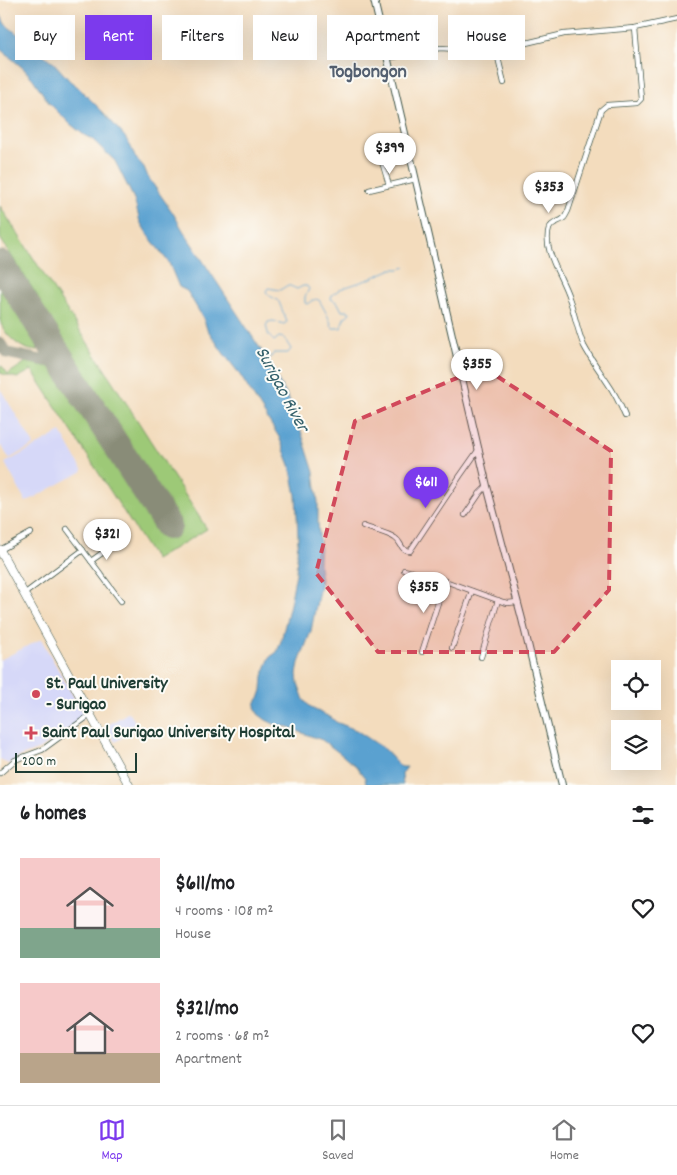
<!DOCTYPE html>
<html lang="en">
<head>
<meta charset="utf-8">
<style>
	body { margin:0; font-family:Dekko,sans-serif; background:#f6f6f6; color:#202124; height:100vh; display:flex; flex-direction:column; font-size:19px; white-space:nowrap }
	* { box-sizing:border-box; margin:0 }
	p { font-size:16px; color:#757577 }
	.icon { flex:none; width:28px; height:28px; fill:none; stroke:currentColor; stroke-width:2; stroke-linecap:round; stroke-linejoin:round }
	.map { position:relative; height:785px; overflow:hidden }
	.drawer { display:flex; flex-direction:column; background:#fff; flex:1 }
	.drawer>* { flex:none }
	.guide { position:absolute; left:15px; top:15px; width:648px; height:45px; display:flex; gap:10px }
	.tools { position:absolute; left:611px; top:660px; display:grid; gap:10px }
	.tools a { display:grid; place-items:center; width:50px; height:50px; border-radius:0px; background:#fff; box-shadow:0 5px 20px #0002; font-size:25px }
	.scale { position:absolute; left:15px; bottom:12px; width:122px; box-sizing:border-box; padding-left:5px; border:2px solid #1f3d34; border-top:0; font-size:14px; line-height:18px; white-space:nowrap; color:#1f3d34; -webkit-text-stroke:4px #fdfcf7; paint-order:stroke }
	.price { position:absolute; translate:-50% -42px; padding:0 11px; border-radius:18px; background:#fff; color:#222; font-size:16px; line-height:32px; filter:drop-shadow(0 1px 2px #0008) }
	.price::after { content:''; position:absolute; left:50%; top:30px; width:15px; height:11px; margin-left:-8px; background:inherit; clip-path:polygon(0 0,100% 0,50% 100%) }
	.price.current { background:#7c3aed; color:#fff }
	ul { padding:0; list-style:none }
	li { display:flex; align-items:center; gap:15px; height:125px; padding:0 20px }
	li span { display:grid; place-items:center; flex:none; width:140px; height:100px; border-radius:0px; color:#555 }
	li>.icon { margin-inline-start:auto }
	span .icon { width:60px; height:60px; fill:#fffc; stroke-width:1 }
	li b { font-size:21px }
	h2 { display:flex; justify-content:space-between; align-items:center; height:60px; padding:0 20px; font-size:21px }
	.tag { padding:0 18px; border-radius:0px; background:#fff; box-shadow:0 5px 20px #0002; font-size:18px; line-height:45px }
	.tag.current { background:#7c3aed; color:#fff }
	.menu { display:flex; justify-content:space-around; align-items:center; height:70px; border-top:1px solid #e0e0e0; background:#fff; font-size:14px; color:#757577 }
	.menu a { display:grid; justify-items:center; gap:2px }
	.menu .current { color:#7c3aed }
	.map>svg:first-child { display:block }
	.built { fill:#d6d8f8 }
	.green { fill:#9dc977; stroke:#5e8356 }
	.water { fill:#5aa1d0; stroke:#3c6f82 }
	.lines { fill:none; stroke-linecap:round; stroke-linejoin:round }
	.stream { stroke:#5aa1d0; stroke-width:1 }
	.taxiway { stroke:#898c78; stroke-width:11 }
	.runway { stroke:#898c78; stroke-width:28 }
	.street-casing { stroke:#3f5549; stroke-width:6 }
	.secondary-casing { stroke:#3f5549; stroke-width:8 }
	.highway-casing { stroke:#3f5549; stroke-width:9 }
	.street { stroke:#fff; stroke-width:4.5 }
	.secondary { stroke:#fff; stroke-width:6 }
	.highway { stroke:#fff; stroke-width:8 }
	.marked { fill:#d1495b; fill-opacity:0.2; stroke:#d1495b; stroke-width:4; stroke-dasharray:10 6; stroke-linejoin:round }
	.poi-dot { fill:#d1495b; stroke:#fdfcf7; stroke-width:2 }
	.labels { text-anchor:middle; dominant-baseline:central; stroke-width:4; stroke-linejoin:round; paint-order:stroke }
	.poi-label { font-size:18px; font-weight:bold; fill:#1f3d34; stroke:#fdfcf7; text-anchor:start }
	.water-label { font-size:19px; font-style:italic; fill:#34606b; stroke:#fdfcf7 }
	.quarter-label { font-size:20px; font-weight:bold; fill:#566273; stroke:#fdfcf7 }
</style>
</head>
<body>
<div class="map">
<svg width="677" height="785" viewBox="0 0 677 785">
	<rect width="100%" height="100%" fill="#fdfcf7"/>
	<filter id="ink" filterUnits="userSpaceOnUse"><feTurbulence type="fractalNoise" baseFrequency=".02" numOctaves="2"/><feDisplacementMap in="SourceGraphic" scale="10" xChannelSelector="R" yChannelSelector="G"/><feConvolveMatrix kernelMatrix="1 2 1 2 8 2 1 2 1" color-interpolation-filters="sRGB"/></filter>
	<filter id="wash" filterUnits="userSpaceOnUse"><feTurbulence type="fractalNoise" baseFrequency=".0096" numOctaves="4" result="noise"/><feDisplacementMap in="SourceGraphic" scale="20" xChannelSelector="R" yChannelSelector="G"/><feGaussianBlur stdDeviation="1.12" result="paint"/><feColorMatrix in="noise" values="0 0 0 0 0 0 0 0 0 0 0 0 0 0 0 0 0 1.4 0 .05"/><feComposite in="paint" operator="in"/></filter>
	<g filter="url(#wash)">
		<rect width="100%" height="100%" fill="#f3dcbd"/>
		<g class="built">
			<path d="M1,390L34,445L9,459L2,446L0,447V391Z"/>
			<path d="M61,432L83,471L26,502L5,463Z"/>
			<path d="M41,639L85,717L40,749L21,756L8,764L0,759V660Z"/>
			<path d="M129,712L138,727L115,742L106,726Z"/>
		</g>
		<g class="green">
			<path d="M0,206L207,529L155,560L32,370L17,378L0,373V367L2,366L8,374L26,362L55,368L159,531L178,520L36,299L38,297L0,238Z"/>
			<path d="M0,288L15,311L17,310L39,344V346L37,350C23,353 2,333 0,320C0,310 0,299 0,288Z"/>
		</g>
		<path class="water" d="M0,13L5,24L54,63L70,81L78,87L103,112L125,137L131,147L135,157L144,167L148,177L173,213L184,232L271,365L276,376L298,416L301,431L314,472L318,502V523L320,544L319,565L321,580L311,631L299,663L297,674L298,683L304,700L311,708L332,718L336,722L356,730L386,750L399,766L403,767H407L402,774L403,785H366L365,778L355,765L349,761L342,755L322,740L305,734L289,727L276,725L266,720L258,714L255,707L256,702L260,696L262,690L263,676L265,669L270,657L277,652L281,641L290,604L296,573L298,536L296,495L290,465L279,437L238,372L224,354L207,329L203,318L187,291L179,287L169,263L148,235L140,222L134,199L115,161L92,139L84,135L69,123L49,103L33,79L23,68L0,49Z"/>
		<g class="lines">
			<path class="stream" d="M268,361L274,353H288L291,349L284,338L279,337L274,341L269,336L266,326L268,322L273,321L284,324L287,322L279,302C274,296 270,299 266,291L268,288L280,290L288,285L297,289L303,286H307L309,289L305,297V303L307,304C312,301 314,298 319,300C323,307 330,319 332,327L333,328H341L344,318L349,314L350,312L348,311H342L338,303L331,299L332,295L340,289L367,280L392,269H400L406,267"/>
			<path class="taxiway" d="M0,343L7,353L65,365"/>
			<path class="runway" d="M0,264L168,526"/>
		</g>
	</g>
	<g filter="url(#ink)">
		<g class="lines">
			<g class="street-casing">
				<g id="street">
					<path d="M496,49L504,83"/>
					<path d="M388,58L440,48L473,50L505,48L564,34L635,28L677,19"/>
					<path d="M379,152L389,185"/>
					<path d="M369,190L416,179"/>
					<path d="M625,416C620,404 614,392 607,382C599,370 591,359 584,346C577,330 575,314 569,298C563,278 542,250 549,229C552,221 559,223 564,218C565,217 567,213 568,211L601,110L607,105L637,103L641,99L635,28"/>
					<path d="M465,515L480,493L487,486"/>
					<path d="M363,526C372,530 387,532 395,538C402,542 400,551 410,551L460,476L479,449"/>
					<path d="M67,529L121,601"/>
					<path d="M0,550L31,533"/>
					<path d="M91,561L112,546"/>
					<path d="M404,570L445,581L503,602L508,603L517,602"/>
					<path d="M24,594L83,550"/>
					<path d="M452,648L472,591"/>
					<path d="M422,652L445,581"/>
					<path d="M481,657L498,600"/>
					<path d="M0,773L15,760L42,750L90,715"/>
				</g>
			</g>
			<g class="secondary-casing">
				<path id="secondary" d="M374,0L487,486L522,619L562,785"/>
			</g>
			<g class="highway-casing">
				<path id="highway" d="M0,550L129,785"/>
			</g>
			<use href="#street" class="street"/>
			<use href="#secondary" class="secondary"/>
			<use href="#highway" class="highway"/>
		</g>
	</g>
	<path class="marked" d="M483,367L611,451L609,590L554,652H378L316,573L355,421Z"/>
	<g class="poi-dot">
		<circle cx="36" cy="694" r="5"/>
		<path d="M28.5 725.5h5v5h5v5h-5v5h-5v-5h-5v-5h5z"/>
	</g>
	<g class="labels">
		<g class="poi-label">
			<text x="46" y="684">St. Paul University<tspan x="46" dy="21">- Surigao</tspan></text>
			<text x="42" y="733">Saint Paul Surigao University Hospital</text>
		</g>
		<g class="water-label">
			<text transform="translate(281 390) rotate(62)">Surigao River</text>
		</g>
		<g class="quarter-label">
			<text x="368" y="73">Togbongon</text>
		</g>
	</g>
</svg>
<div class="tools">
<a><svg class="icon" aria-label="locate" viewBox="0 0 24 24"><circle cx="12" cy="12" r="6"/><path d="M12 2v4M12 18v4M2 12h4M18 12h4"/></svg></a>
<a><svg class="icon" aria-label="layers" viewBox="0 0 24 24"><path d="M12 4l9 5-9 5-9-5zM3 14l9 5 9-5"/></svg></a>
</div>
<div class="scale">200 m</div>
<b class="price" style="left:390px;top:175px">$399</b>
<b class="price" style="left:549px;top:214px">$353</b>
<b class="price" style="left:477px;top:391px">$355</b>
<b class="price current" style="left:426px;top:509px">$611</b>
<b class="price" style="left:107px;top:561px">$321</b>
<b class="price" style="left:424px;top:614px">$355</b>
<div class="guide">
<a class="tag">Buy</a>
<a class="tag current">Rent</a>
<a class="tag">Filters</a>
<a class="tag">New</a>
<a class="tag">Apartment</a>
<a class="tag">House</a>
</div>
</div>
<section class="drawer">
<h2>6 homes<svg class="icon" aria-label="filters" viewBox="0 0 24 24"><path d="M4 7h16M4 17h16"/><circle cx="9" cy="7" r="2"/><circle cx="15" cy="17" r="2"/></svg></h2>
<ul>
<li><span style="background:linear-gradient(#f6c9c9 70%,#7fa58c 0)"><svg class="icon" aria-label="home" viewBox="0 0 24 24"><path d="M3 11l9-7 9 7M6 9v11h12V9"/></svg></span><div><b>$611/mo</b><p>4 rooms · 108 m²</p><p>House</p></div><svg class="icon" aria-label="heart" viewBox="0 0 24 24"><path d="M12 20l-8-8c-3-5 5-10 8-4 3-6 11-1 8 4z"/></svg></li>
<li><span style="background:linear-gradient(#f6c9c9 70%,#b9a48a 0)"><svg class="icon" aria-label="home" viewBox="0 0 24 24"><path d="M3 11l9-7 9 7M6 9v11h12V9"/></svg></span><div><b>$321/mo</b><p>2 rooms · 68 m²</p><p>Apartment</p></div><svg class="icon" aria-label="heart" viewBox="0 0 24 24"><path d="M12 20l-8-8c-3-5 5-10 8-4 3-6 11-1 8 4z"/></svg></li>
</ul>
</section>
<nav class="menu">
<a class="current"><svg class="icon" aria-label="map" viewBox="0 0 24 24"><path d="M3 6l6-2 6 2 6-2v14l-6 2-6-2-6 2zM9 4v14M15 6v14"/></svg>Map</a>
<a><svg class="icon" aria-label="saved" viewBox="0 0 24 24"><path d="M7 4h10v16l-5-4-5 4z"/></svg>Saved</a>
<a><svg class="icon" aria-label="home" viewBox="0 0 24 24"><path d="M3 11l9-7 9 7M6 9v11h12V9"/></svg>Home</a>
</nav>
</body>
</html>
